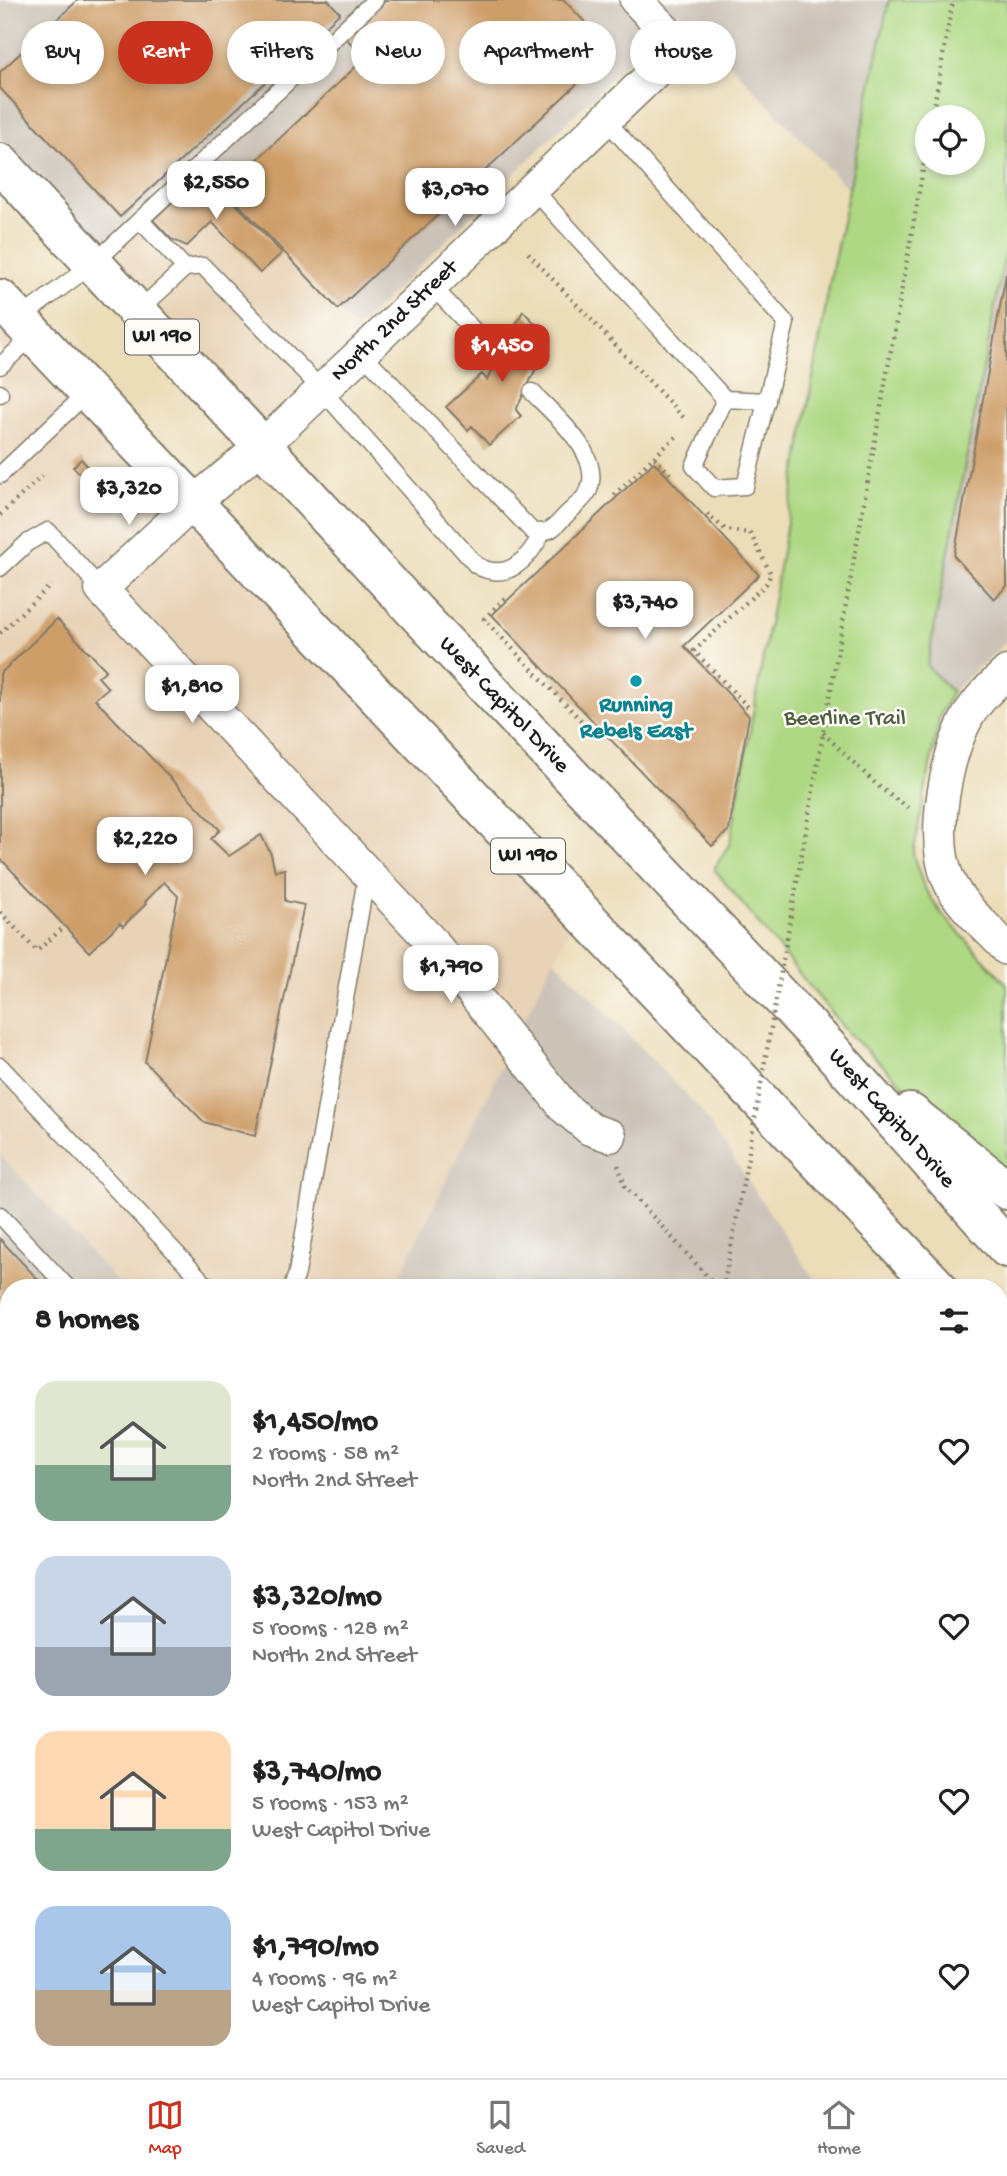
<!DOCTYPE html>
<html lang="en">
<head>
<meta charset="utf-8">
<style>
	body { margin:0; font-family:"Gochi Hand",sans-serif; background:#f2f2f2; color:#222; height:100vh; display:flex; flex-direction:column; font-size:26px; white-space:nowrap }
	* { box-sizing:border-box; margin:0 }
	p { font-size:23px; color:#767676 }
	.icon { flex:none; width:38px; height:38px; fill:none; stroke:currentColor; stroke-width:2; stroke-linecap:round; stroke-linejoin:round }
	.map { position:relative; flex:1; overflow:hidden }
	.sheet { position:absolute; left:0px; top:1279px; width:1008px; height:800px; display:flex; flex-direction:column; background:#fff; border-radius:28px 28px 0 0; box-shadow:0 4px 10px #0003 }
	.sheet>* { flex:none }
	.top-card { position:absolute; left:21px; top:21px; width:966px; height:63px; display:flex; gap:14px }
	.fabs { position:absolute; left:915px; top:105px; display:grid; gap:14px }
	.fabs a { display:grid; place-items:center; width:70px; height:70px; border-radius:50%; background:#fff; box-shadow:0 4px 10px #0003; font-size:35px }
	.price { position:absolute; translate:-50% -60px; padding:0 16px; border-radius:14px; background:#fff; color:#222; font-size:23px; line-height:46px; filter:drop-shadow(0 2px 4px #0008) }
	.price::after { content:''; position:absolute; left:50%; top:42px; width:21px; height:16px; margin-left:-10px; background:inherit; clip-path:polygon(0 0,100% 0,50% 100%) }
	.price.on { background:#c8321e; color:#fff }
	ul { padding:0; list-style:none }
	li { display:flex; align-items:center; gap:21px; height:175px; padding:0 35px }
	li span { display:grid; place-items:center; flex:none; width:196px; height:140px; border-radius:21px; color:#555 }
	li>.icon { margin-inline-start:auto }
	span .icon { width:84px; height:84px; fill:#fffc; stroke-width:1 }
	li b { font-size:30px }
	h2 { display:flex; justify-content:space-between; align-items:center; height:84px; padding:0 35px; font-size:30px }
	.tag { padding:0 24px; border-radius:32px; background:#fff; box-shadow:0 4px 10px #0003; font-size:24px; line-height:63px }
	.tag.on { background:#c8321e; color:#fff }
	.menu { display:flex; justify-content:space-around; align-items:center; height:98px; border-top:2px solid #e0e0e0; background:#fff; font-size:19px; color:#767676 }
	.menu a { display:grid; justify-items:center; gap:4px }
	.menu .on { color:#c8321e }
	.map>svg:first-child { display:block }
	.built { fill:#e8d3b7 }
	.industrial { fill:#cbc2b8 }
	.green { fill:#aed883; stroke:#657a50; stroke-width:2; fill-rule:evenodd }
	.building { fill:#ce9e69 }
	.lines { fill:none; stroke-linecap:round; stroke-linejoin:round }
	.lane-casing { stroke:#847c6a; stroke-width:19 }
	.street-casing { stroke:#847c6a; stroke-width:35 }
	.primary-casing { stroke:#847c6a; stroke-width:42 }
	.path { stroke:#847c6a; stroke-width:4.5; stroke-dasharray:2 5; stroke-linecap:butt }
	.lane { stroke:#fff; stroke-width:16 }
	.street { stroke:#fff; stroke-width:32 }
	.primary { stroke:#fff; stroke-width:38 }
	.path-bridge { stroke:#847c6a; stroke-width:4.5; stroke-dasharray:2 5; stroke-linecap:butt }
	.culture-dot { fill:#0f9aa8; stroke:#fdfcf7; stroke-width:2.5 }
	.labels { text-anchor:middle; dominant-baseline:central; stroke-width:5; stroke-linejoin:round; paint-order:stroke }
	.shield { fill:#fdfcf7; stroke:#605f5e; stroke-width:2 }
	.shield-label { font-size:21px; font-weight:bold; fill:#1c1c1c }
	.street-label { font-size:23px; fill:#1c1c1c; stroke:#fdfcf7 }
	.culture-label { font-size:23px; font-weight:bold; fill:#0d838f; stroke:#fdfcf7 }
	.park-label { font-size:23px; fill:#4f5e40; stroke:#fdfcf7 }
</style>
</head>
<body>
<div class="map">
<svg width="1007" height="2078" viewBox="0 0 1007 2078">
	<rect width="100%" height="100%" fill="#fdfcf7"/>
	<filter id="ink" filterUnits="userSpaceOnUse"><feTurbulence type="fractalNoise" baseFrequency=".0143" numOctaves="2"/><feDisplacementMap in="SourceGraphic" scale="14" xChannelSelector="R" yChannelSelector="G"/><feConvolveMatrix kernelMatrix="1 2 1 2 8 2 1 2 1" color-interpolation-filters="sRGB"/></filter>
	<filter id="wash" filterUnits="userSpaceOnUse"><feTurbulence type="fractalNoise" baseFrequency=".00686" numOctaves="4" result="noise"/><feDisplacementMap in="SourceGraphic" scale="28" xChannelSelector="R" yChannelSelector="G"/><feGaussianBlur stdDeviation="1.57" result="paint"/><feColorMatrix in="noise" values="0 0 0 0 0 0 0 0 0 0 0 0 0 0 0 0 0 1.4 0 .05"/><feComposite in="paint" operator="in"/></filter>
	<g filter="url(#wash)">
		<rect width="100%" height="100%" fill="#ecddb9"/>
		<g class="built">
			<path d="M201,163L371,344L262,446L94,263Z"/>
			<path d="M0,299L579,910L394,1288H123L0,1155Z"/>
		</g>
		<g class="industrial">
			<path d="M0,0H889L849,190L680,11L356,329L198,156L103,243L0,137Z"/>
			<path d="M1007,243V641L952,692L927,666Z"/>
			<path d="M554,959L700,1109L820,1288H394Z"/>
			<path d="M0,1155L123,1288H9V2070H999V1555L1007,1567V2078H0Z"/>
		</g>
		<path class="green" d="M889,0H1007V243L927,666L952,692L940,715L913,855L924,887L941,913L1007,984V1172L941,1120L847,1032L714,869L730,843L833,265ZM928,117H973V163H928Z"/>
		<g id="blocks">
			<g class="building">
				<path d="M78,0H328L340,13L120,217L0,88V72Z"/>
				<path d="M386,0H564L612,51L338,309L225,190L364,59L346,38Z"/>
				<path d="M205,171L282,253L260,273L212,222L187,246L171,239L153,220Z"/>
				<path d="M1006,274L1007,586L994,599L954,556Z"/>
				<path d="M523,311L550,339L516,410L521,416L489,445L472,426L468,430L446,407L482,374L487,380Z"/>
				<path d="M81,459L92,471L85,478L73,467Z"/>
				<path d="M654,462L759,575L684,646L749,716L729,830L712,846L492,615Z"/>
				<path d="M57,619L106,670L98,677L108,688L95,699L220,830L211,839L229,856L261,835L271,854L275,871L285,869V901L304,905L255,1136L204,1122L145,1062L178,896L164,882L145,902L146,904L123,926L120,923L89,952L0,858V674Z"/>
				<path d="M0,1239L46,1288H9V1445L0,1453Z"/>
				<path d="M999,1731L1007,1739V1760L999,1768Z"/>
			</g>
		</g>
	</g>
	<g filter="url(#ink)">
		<use href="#blocks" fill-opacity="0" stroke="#847c6a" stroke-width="2"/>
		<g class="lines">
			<g class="lane-casing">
				<g id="lane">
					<path d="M533,189L725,399L694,466L714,488L745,486L786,323L606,120"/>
					<path d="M140,220L185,268"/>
					<path d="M432,286L496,354"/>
					<path d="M138,311L185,268L203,266L322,390L476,565C507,583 528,560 542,533"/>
					<path d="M19,319L94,263L375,0"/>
					<path d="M362,353L532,531C551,535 555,526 567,514C574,507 585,499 589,490C603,454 554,415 532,392"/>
					<path d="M0,366L34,335"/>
					<path d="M0,393V394"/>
					<path d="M725,399L767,401"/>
					<path d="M0,475L88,392"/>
					<path d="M0,568L27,543L48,531L101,589"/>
					<path d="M0,1066L209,1288"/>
					<path d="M0,1215L68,1288"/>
					<path d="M292,1288L297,1273L367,873"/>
					<path d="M0,1773L9,1765"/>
					<path d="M322,2070L325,2078"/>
				</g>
			</g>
			<g class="street-casing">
				<g id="street">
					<path d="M1007,672C992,686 978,699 968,716C946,756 930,837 948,879C959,905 988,928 1007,949"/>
					<path id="s1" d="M610,1136L590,1129L565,1108L433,943L101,589L193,503L262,446L371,344L681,47L636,0"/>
				</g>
			</g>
			<g class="primary-casing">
				<g id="primary">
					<path id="s2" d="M0,163L412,608L826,1045L1007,1248"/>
					<path d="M0,299L938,1288"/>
					<path d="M910,1113L1007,1190"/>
					<path d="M999,1352L1007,1360"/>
					<path d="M999,1410L1007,1422"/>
				</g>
			</g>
			<g class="path">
				<path d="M932,117L953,0"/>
				<path d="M528,253L686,420"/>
				<path d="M654,457L677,436"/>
				<path d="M614,495L654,457L670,474"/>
				<path d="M707,514L726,530L750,533L771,574L766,584L694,651L750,709"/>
				<path d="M0,515L43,475"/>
				<path d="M505,598L484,619L598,738L604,733"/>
				<path d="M0,633L51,585"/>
				<path d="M823,733L878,786L908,808"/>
				<path d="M0,912L37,951L65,926"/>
				<path d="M787,938L928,141"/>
				<path d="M618,1165L625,1186L718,1288"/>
				<path d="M723,1288L740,1201"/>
				<path d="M999,1597L1007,1608"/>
			</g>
			<use href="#lane" class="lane"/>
			<use href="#street" class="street"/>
			<use href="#primary" class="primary"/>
			<path class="path-bridge" d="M740,1201L787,938"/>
		</g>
	</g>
	<circle class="culture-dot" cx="636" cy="681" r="7"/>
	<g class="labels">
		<g class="shield">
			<rect x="125" y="319.5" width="74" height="35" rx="5"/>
			<rect x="491" y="838.5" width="74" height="35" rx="5"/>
		</g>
		<g class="shield-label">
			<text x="162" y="337">WI 190</text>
			<text x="528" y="856">WI 190</text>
		</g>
		<g class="street-label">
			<text stroke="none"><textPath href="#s1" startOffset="1148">North 2nd Street</textPath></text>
			<text stroke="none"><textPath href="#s2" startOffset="740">West Capitol Drive</textPath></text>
			<text stroke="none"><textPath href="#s2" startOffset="1307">West Capitol Drive</textPath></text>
		</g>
		<g class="culture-label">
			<text x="636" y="706">Running<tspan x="636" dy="26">Rebels East</tspan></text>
		</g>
		<g class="park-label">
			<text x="845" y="719">Beerline Trail</text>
		</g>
	</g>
</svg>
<div class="fabs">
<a><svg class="icon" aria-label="locate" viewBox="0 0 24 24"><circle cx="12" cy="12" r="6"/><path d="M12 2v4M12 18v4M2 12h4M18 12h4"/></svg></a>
</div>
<b class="price" style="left:216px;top:221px">$2,550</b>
<b class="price" style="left:455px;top:228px">$3,070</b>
<b class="price on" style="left:502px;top:384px">$1,450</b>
<b class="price" style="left:129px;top:527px">$3,320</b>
<b class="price" style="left:645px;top:641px">$3,740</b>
<b class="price" style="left:192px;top:725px">$1,810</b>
<b class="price" style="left:145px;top:877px">$2,220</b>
<b class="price" style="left:451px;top:1005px">$1,790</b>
<div class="top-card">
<a class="tag">Buy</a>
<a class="tag on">Rent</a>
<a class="tag">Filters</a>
<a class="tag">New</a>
<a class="tag">Apartment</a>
<a class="tag">House</a>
</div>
<section class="sheet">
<h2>8 homes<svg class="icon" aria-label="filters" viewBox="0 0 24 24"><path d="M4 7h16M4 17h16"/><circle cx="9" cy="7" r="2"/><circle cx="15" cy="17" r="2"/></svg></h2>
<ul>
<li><span style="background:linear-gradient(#dfe7d0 60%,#7fa58c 0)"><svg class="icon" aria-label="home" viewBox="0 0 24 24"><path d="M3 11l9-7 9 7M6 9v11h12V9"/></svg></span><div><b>$1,450/mo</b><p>2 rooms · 58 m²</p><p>North 2nd Street</p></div><svg class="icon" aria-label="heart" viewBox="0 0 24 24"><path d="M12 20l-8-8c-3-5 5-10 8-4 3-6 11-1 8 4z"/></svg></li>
<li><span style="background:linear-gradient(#c9d6e8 65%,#9aa5b1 0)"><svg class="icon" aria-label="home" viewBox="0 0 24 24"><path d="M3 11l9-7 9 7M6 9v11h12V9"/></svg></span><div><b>$3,320/mo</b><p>5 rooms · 128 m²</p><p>North 2nd Street</p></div><svg class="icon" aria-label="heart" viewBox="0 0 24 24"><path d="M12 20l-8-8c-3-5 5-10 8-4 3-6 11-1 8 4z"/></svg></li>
<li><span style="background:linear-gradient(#ffd9b3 70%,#7fa58c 0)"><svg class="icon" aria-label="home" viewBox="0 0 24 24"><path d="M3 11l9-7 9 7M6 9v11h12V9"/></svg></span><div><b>$3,740/mo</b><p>5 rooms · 153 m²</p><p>West Capitol Drive</p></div><svg class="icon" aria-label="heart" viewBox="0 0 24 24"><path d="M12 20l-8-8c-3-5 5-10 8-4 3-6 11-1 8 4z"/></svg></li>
<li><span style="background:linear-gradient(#a9c7e8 60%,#b9a48a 0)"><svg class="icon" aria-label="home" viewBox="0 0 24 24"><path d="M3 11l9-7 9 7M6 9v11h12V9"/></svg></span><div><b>$1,790/mo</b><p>4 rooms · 96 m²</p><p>West Capitol Drive</p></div><svg class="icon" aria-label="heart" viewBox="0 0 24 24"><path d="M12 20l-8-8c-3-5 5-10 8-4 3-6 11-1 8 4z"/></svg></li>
</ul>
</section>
</div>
<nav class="menu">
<a class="on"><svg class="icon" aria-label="map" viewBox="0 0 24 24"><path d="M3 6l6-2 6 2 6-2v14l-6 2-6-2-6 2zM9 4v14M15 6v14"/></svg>Map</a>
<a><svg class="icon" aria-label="saved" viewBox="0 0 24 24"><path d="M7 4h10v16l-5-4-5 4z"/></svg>Saved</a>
<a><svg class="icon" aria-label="home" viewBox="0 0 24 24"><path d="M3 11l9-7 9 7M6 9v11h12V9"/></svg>Home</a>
</nav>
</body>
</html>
